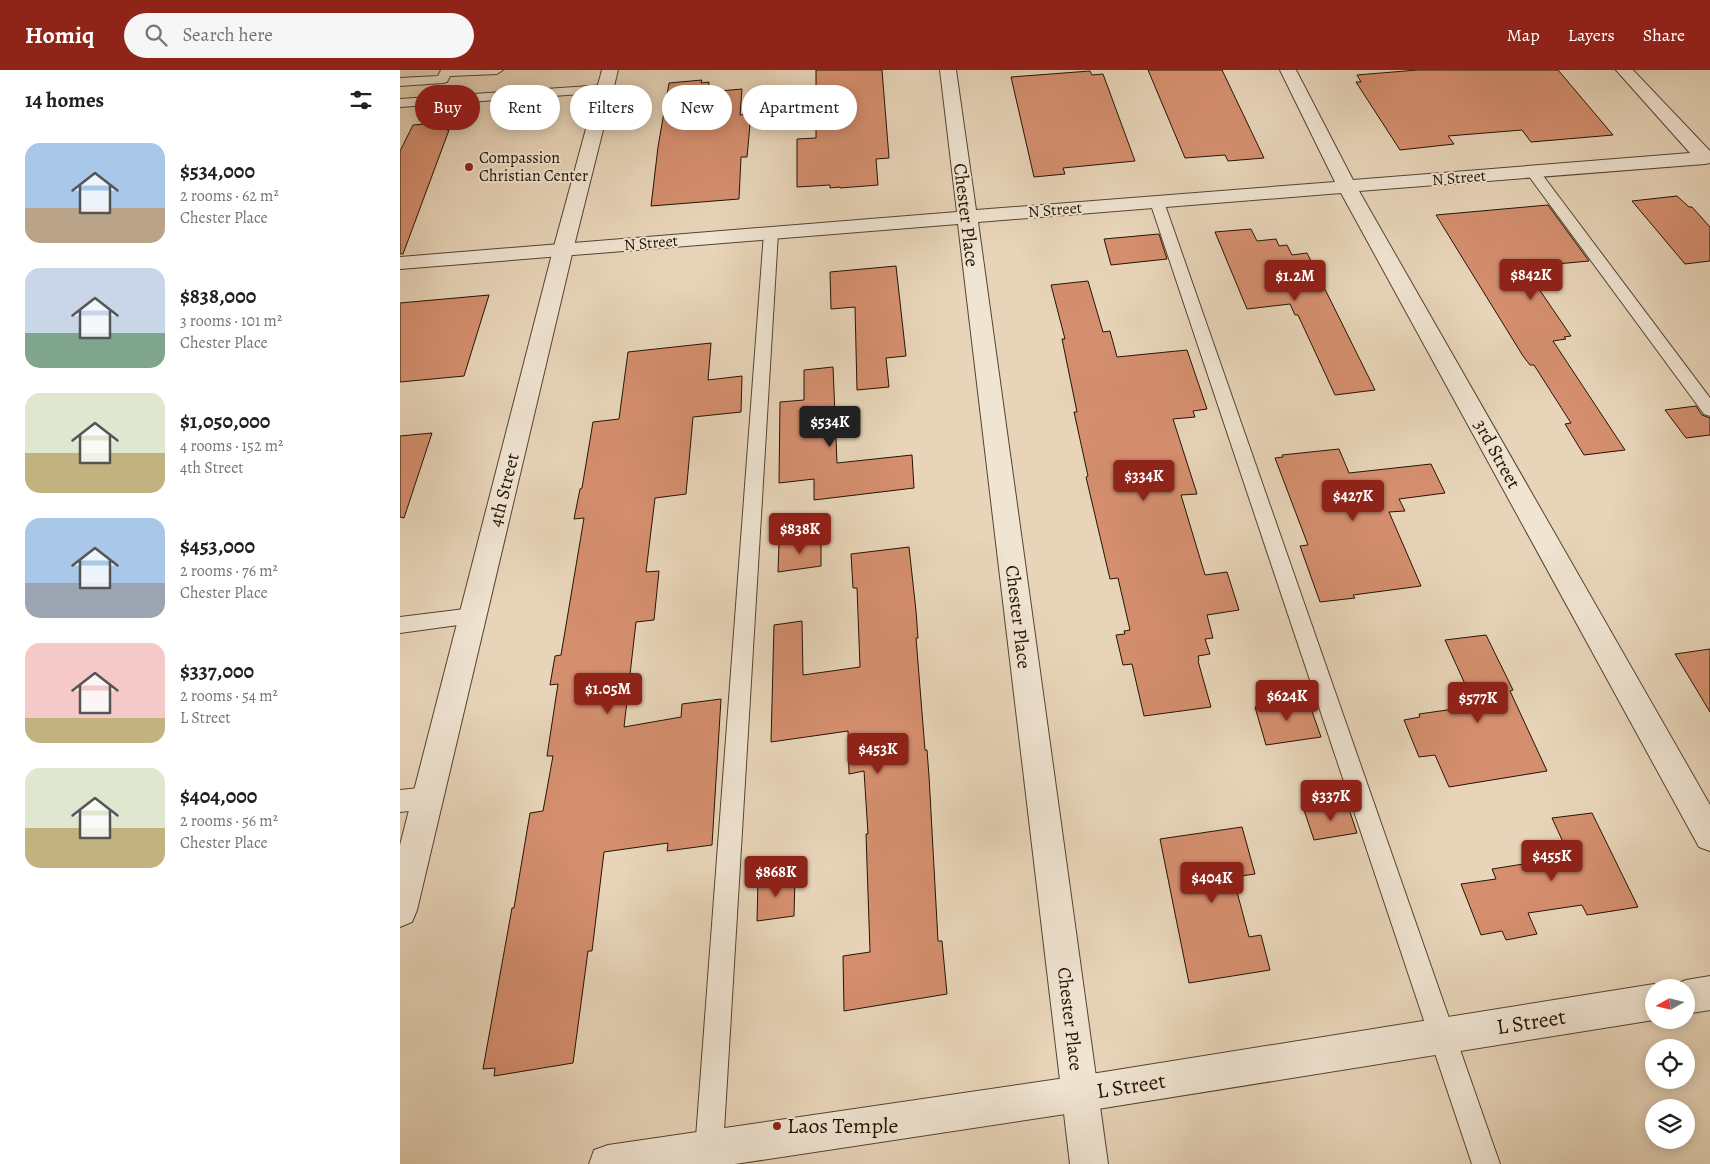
<!DOCTYPE html>
<html lang="en">
<head>
<meta charset="utf-8">
<style>
	body { margin:0; font-family:Alegreya,serif; background:#f6f6f6; color:#202124; height:100vh; display:flex; flex-direction:column; font-size:19px; white-space:nowrap }
	* { box-sizing:border-box; margin:0 }
	p { font-size:16px; color:#757577 }
	.icon { flex:none; width:28px; height:28px; fill:none; stroke:currentColor; stroke-width:2; stroke-linecap:round; stroke-linejoin:round }
	.map { position:relative; flex:1; overflow:hidden }
	.sheet { display:flex; flex-direction:column; background:#fff; width:400px }
	.sheet>* { flex:none }
	.hud { position:absolute; left:15px; top:15px; width:475px; height:45px; display:flex; gap:10px }
	.needle { width:32px; rotate:262deg }
	.buttons { position:absolute; left:1245px; top:909px; display:grid; gap:10px }
	.buttons a { display:grid; place-items:center; width:50px; height:50px; border-radius:50%; background:#fff; box-shadow:0 2px 12px #0003; font-size:25px }
	.price { position:absolute; translate:-50% -42px; padding:0 11px; border-radius:5px; background:#8f2418; color:#fff; font-size:16px; line-height:32px; filter:drop-shadow(0 1px 2px #0008) }
	.price::after { content:''; position:absolute; left:50%; top:30px; width:15px; height:11px; margin-left:-8px; background:inherit; clip-path:polygon(0 0,100% 0,50% 100%) }
	.price.current { background:#222; color:#fff }
	ul { padding:0; list-style:none }
	li { display:flex; align-items:center; gap:15px; height:125px; padding:0 25px }
	li span { display:grid; place-items:center; flex:none; width:140px; height:100px; border-radius:15px; color:#555 }
	li>.icon { margin-inline-start:auto }
	span .icon { width:60px; height:60px; fill:#fffc; stroke-width:1 }
	li b { font-size:21px }
	h2 { display:flex; justify-content:space-between; align-items:center; height:60px; padding:0 25px; font-size:21px }
	.tag { padding:0 18px; border-radius:22px; background:#fff; box-shadow:0 2px 12px #0003; font-size:18px; line-height:45px }
	.tag.current { background:#8f2418; color:#fff }
	header { display:flex; align-items:center; gap:30px; box-sizing:border-box; height:70px; padding:0 25px; background:#8f2418; color:#fff }
	header strong { font-size:24px }
	nav { display:flex; gap:28px; margin-inline-start:auto; font-size:18px }
	.search { width:350px; height:45px; background:#f6f6f6; display:flex; align-items:center; gap:12px; box-sizing:border-box; padding:0 18px; border-radius:28px; color:#757577; font-size:19px }
	main { display:flex; flex:1; min-height:0 }
	.map>svg:first-child { display:block }
	.building { fill:#d58f6f; stroke:#241303 }
	.lines { fill:none; stroke-linecap:round; stroke-linejoin:round }
	.service-casing { stroke:#554430; stroke-width:2 }
	.minor-casing { stroke:#554430; stroke-width:2 }
	.tertiary-casing { stroke:#554430; stroke-width:2 }
	.service { fill:#f0e4d2; fill-rule:evenodd }
	.minor { fill:#f0e4d2; fill-rule:evenodd }
	.tertiary { fill:#f0e4d2; fill-rule:evenodd }
	.poi-dot { fill:#8f2418; stroke:#f0e4d2; stroke-width:2 }
	.labels { text-anchor:middle; dominant-baseline:central; stroke-width:4; stroke-linejoin:round; paint-order:stroke }
	.far-poi-label { font-size:16px; fill:#241303; stroke:#f0e4d2; text-anchor:start }
	.far-street-label { font-size:16px; fill:#241303; stroke:#f0e4d2 }
	.street-label { font-size:19px; fill:#241303; stroke:#f0e4d2 }
	.near-street-label { font-size:22px; fill:#241303; stroke:#f0e4d2 }
	.near-poi-label { font-size:22px; fill:#241303; stroke:#f0e4d2; text-anchor:start }
</style>
</head>
<body>
<header>
<strong>Homiq</strong>
<div class="search"><svg class="icon" aria-label="search" viewBox="0 0 24 24"><circle cx="10" cy="10" r="6"/><path d="M15 15l6 6"/></svg>Search here</div>
<nav><a>Map</a><a>Layers</a><a>Share</a></nav>
</header>
<main>
<section class="sheet">
<h2>14 homes<svg class="icon" aria-label="filters" viewBox="0 0 24 24"><path d="M4 7h16M4 17h16"/><circle cx="9" cy="7" r="2"/><circle cx="15" cy="17" r="2"/></svg></h2>
<ul>
<li><span style="background:linear-gradient(#a9c7e8 65%,#b9a48a 0)"><svg class="icon" aria-label="home" viewBox="0 0 24 24"><path d="M3 11l9-7 9 7M6 9v11h12V9"/></svg></span><div><b>$534,000</b><p>2 rooms · 62 m²</p><p>Chester Place</p></div></li>
<li><span style="background:linear-gradient(#c9d6e8 65%,#7fa58c 0)"><svg class="icon" aria-label="home" viewBox="0 0 24 24"><path d="M3 11l9-7 9 7M6 9v11h12V9"/></svg></span><div><b>$838,000</b><p>3 rooms · 101 m²</p><p>Chester Place</p></div></li>
<li><span style="background:linear-gradient(#dfe7d0 60%,#c2b280 0)"><svg class="icon" aria-label="home" viewBox="0 0 24 24"><path d="M3 11l9-7 9 7M6 9v11h12V9"/></svg></span><div><b>$1,050,000</b><p>4 rooms · 152 m²</p><p>4th Street</p></div></li>
<li><span style="background:linear-gradient(#a9c7e8 65%,#9aa5b1 0)"><svg class="icon" aria-label="home" viewBox="0 0 24 24"><path d="M3 11l9-7 9 7M6 9v11h12V9"/></svg></span><div><b>$453,000</b><p>2 rooms · 76 m²</p><p>Chester Place</p></div></li>
<li><span style="background:linear-gradient(#f6c9c9 75%,#c2b280 0)"><svg class="icon" aria-label="home" viewBox="0 0 24 24"><path d="M3 11l9-7 9 7M6 9v11h12V9"/></svg></span><div><b>$337,000</b><p>2 rooms · 54 m²</p><p>L Street</p></div></li>
<li><span style="background:linear-gradient(#dfe7d0 60%,#c2b280 0)"><svg class="icon" aria-label="home" viewBox="0 0 24 24"><path d="M3 11l9-7 9 7M6 9v11h12V9"/></svg></span><div><b>$404,000</b><p>2 rooms · 56 m²</p><p>Chester Place</p></div></li>
</ul>
</section>
<div class="map">
<svg width="1310" height="1094" viewBox="0 0 1310 1094">
	<rect width="100%" height="100%" fill="#e8d5b9"/>
	<filter id="stains"><feTurbulence type="fractalNoise" baseFrequency=".004" numOctaves="4"/><feColorMatrix values="0 0 0 0 .2 0 0 0 0 .09 0 0 0 0 .02 0 0 0 .5 -.17"/></filter>
	<radialGradient id="worn" r=".72"><stop offset=".6" stop-color="#630" stop-opacity="0"/><stop offset="1" stop-color="#630" stop-opacity=".3"/></radialGradient>
	<g class="building">
		<path d="M416,0H482L489,88L476,89L478,115L440,118V117L430,118V115L397,117V69L416,68Z"/>
		<path d="M748,0H822L864,88L828,91L825,85L785,88Z"/>
		<path d="M1017,0H1158L1213,65L1131,72L1122,60L1048,66L1054,74L1000,80L956,12H961L957,5Z"/>
		<path d="M690,1L692,5L703,4L735,91L663,98L665,104L634,107L611,7Z"/>
		<path d="M302,10L301,13L309,12L308,22L342,19L340,45L351,44L347,87H341L339,129L251,136L258,77L269,13Z"/>
		<path d="M49,52L46,60H49L3,184H0V81L13,55Z"/>
		<path d="M1277,126L1289,137H1292L1310,157V191L1285,194L1232,131Z"/>
		<path d="M1148,135L1189,191L1124,197L1171,266L1164,267L1166,269L1153,271L1225,380L1184,385L1165,354L1171,353L1134,295H1130L1123,286L1036,145Z"/>
		<path d="M851,159L857,171L876,169L879,176L887,175L892,185L907,183L975,320L935,325L898,245H895L890,234L847,239L815,162Z"/>
		<path d="M759,164L767,189L711,195L704,169Z"/>
		<path d="M496,196L506,286L486,288L489,317L457,320L455,237L431,239L430,202Z"/>
		<path d="M688,211L703,262L710,261L717,287L787,280L807,339L793,341L795,347L773,349L797,424L781,425L805,505L827,502L839,540L807,545L813,568L805,569L810,584L798,586L799,590L798,591L811,637L744,646L732,594L723,595L716,565L725,564L724,561L730,560L718,508L710,509L686,407L688,406L674,342H677L662,269H665L651,215Z"/>
		<path d="M89,225L64,306L0,312V233Z"/>
		<path d="M311,273L308,310L342,306L341,342L293,347L286,424L255,428L246,502L259,501L254,550L236,552L224,657L281,647L282,634L321,629L312,775L267,781L268,773L204,782L192,881H188L173,993L94,1006L95,998L83,999L112,838H114L130,743L143,741L153,686H147L158,614L150,615L155,586L161,585L184,448L174,449L180,419L182,418L193,352L219,349L228,282Z"/>
		<path d="M433,297L437,393L512,385L514,418L414,430V409L379,413L380,332L404,330V300Z"/>
		<path d="M1296,336L1302,345L1310,348V365L1286,368L1265,340Z"/>
		<path d="M32,363L4,448L0,447V366Z"/>
		<path d="M939,379L949,403L1031,394L1045,423L999,429L1005,441L989,442L1021,516L953,525L955,528L920,532L900,476L908,475L875,388L883,387L882,385Z"/>
		<path d="M421,469V496L378,502L379,474Z"/>
		<path d="M509,477L516,541L518,568H516L525,680H527L529,706L538,871H542L547,924L444,941L443,886L470,882L466,764H468L464,701L449,704L448,661L371,672L374,555L402,551L403,605L460,597L457,518H453L451,484Z"/>
		<path d="M1086,565L1113,620L1110,621L1147,701L1049,717L1035,685L1019,687L1004,650L1020,647L1019,644L1075,636L1045,570Z"/>
		<path d="M1310,579V642L1275,584Z"/>
		<path d="M908,630L921,667L866,675L855,637Z"/>
		<path d="M947,733L957,763L914,770L904,740Z"/>
		<path d="M1192,743L1238,837L1187,845L1182,835L1128,843L1137,864L1106,870L1102,861L1081,865L1061,814L1096,809L1092,799L1136,792L1130,777L1163,772L1152,748Z"/>
		<path d="M842,757L855,804L833,807L849,867L861,865L870,900L789,913L760,769Z"/>
		<path d="M395,804L394,846L357,851L358,809Z"/>
	</g>
	<g class="lines">
		<g class="service-casing">
			<g id="service">
				<path d="M41,0H103L97,4L50,6L47,12L43,13L0,16V8L38,6Z"/>
				<path d="M205,15L211,19L209,22L0,37V29Z"/>
				<path d="M1133,98L1138,99L1310,328V346L1304,344L1128,105L1126,102Z"/>
				<path d="M757,128L762,129L764,132L1100,1094H1072L750,132L752,129Z"/>
				<path d="M371,159L376,160L378,163L322,1094H294L364,163L366,160Z"/>
				<path d="M73,538L80,540L83,546L80,552L0,563V547Z"/>
				<path d="M28,717L36,720L39,728L36,736L28,739L0,742V720Z"/>
			</g>
		</g>
		<g class="minor-casing">
			<path id="minor" d="M540,0H556L576,140L935,112L880,0H896L953,110L1290,83L1216,0H1233L1310,81V93L1305,94L959,121L1310,735V781L1299,777L941,123L578,152L708,1094H670L558,154L0,199V187L557,142Z"/>
		</g>
		<g class="tertiary-casing">
			<g id="tertiary">
				<path d="M202,0H218L173,180L17,840L12,852L0,857V775L153,180Z"/>
				<path d="M1310,906V940L1286,944V918H1272L1274,915L1286,910Z"/>
				<path d="M1254,914L1261,918H1254V950L679,1042L335,1094H189L194,1080L208,1075L679,1006Z"/>
			</g>
		</g>
		<use href="#service" class="service"/>
		<use href="#minor" class="minor"/>
		<use href="#tertiary" class="tertiary"/>
	</g>
	<g class="poi-dot">
		<circle cx="69" cy="97" r="5"/>
		<circle cx="377" cy="1056" r="5"/>
	</g>
	<g class="labels">
		<g class="far-poi-label">
			<text x="79" y="88">Compassion<tspan x="79" dy="18">Christian Center</tspan></text>
		</g>
		<g class="far-street-label">
			<text transform="translate(1059 108) rotate(-5)">N Street</text>
			<text transform="translate(655 140) rotate(-5)">N Street</text>
			<text transform="translate(251 173) rotate(-5)">N Street</text>
		</g>
		<g class="street-label">
			<text transform="translate(566 145) rotate(83)">Chester Place</text>
			<text transform="translate(1097 384) rotate(61)">3rd Street</text>
			<text transform="translate(104 420) rotate(-76)">4th Street</text>
			<text transform="translate(618 547) rotate(83)">Chester Place</text>
			<text transform="translate(670 949) rotate(83)">Chester Place</text>
		</g>
		<g class="near-street-label">
			<text transform="translate(1131 952) rotate(-9)">L Street</text>
			<text transform="translate(731 1016) rotate(-9)">L Street</text>
		</g>
		<g class="near-poi-label">
			<text x="387" y="1056">Laos Temple</text>
		</g>
	</g>
	<rect width="100%" height="100%" filter="url(#stains)"/>
	<rect width="100%" height="100%" fill="url(#worn)"/>
</svg>
<div class="buttons">
<a><svg class="needle" viewBox="-14 -14 28 28"><path d="M0-13l5 13h-10z" fill="#e53935"/><path d="M0 13l5-13h-10z" fill="#757577"/></svg></a>
<a><svg class="icon" aria-label="locate" viewBox="0 0 24 24"><circle cx="12" cy="12" r="6"/><path d="M12 2v4M12 18v4M2 12h4M18 12h4"/></svg></a>
<a><svg class="icon" aria-label="layers" viewBox="0 0 24 24"><path d="M12 4l9 5-9 5-9-5zM3 14l9 5 9-5"/></svg></a>
</div>
<b class="price" style="left:1131px;top:231px">$842K</b>
<b class="price" style="left:895px;top:232px">$1.2M</b>
<b class="price current" style="left:430px;top:378px">$534K</b>
<b class="price" style="left:744px;top:432px">$334K</b>
<b class="price" style="left:953px;top:452px">$427K</b>
<b class="price" style="left:400px;top:485px">$838K</b>
<b class="price" style="left:208px;top:645px">$1.05M</b>
<b class="price" style="left:887px;top:652px">$624K</b>
<b class="price" style="left:1078px;top:654px">$577K</b>
<b class="price" style="left:478px;top:705px">$453K</b>
<b class="price" style="left:931px;top:752px">$337K</b>
<b class="price" style="left:1152px;top:812px">$455K</b>
<b class="price" style="left:376px;top:828px">$868K</b>
<b class="price" style="left:812px;top:834px">$404K</b>
<div class="hud">
<a class="tag current">Buy</a>
<a class="tag">Rent</a>
<a class="tag">Filters</a>
<a class="tag">New</a>
<a class="tag">Apartment</a>
</div>
</div>
</main>
</body>
</html>
